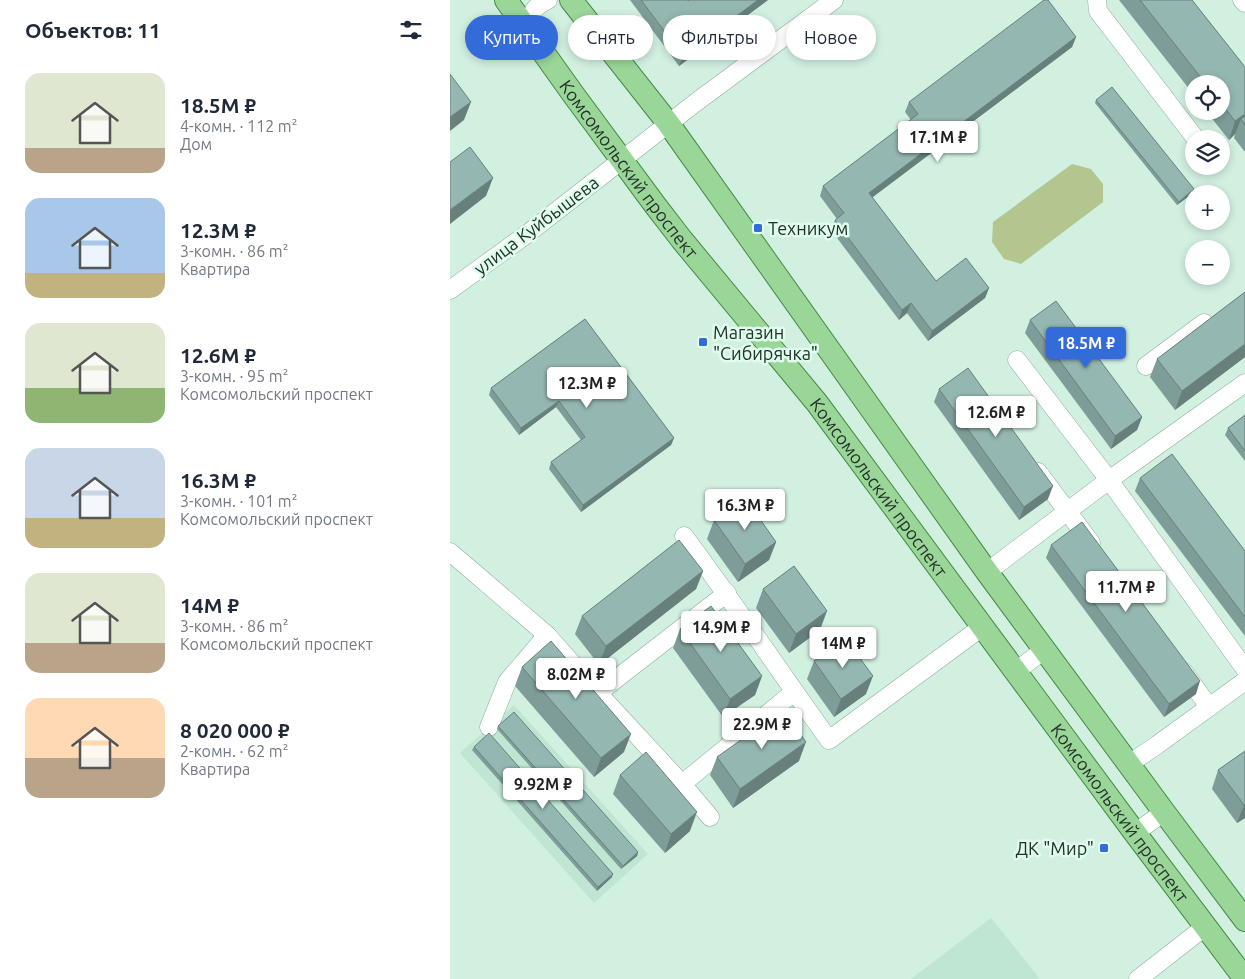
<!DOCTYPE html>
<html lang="ru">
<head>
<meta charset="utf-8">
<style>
	body { margin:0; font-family:Ubuntu,sans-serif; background:#f6f6f7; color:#1f2937; height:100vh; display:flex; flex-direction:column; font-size:19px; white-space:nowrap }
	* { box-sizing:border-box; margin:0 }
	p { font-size:16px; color:#747a83 }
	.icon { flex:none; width:28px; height:28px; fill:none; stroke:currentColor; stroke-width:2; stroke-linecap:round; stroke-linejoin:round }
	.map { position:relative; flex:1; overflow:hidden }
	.panel { display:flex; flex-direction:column; background:#fff; width:450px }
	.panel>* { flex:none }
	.hud { position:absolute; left:15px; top:15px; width:475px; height:45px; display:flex; gap:10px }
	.tools { position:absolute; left:735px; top:75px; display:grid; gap:10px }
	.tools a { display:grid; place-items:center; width:45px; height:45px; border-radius:50%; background:#fff; box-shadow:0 2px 8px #0003; font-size:25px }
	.price { position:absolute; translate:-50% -42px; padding:0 11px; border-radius:5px; background:#fff; color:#222; font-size:16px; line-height:32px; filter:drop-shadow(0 1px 2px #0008) }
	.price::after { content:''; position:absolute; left:50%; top:30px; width:15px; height:11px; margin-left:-8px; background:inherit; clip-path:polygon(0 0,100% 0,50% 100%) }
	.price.current { background:#336cda; color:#fff }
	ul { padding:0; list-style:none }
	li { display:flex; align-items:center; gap:15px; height:125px; padding:0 25px }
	li span { display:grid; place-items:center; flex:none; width:140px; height:100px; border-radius:15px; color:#555 }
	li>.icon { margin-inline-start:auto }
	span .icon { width:60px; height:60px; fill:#fffc; stroke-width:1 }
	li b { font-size:21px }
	h2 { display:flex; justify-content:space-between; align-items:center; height:60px; padding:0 25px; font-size:21px }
	.tag { padding:0 18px; border-radius:22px; background:#fff; box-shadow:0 2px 8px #0003; font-size:18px; line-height:45px }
	.tag.current { background:#336cda; color:#fff }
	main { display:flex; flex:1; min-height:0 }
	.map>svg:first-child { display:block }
	.built { fill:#bfe6d2 }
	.green { fill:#b3c68f }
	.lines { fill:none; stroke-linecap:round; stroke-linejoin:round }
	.minor-casing { stroke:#8eac9d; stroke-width:19 }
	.major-casing { stroke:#448b46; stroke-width:24 }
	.minor { stroke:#fff; stroke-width:18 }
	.major { stroke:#99d698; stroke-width:22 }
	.wall { fill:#7f9d98 }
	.shaded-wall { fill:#68807c }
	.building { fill:#94b7b1; stroke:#68807c }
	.poi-dot { fill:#336cda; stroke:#defded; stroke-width:2 }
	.labels { text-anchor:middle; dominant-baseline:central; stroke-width:5; stroke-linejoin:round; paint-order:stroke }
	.street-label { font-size:18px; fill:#25312b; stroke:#defded }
	.poi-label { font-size:18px; fill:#25312b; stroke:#defded; text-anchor:start }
</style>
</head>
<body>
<main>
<section class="panel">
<h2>Объектов: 11<svg class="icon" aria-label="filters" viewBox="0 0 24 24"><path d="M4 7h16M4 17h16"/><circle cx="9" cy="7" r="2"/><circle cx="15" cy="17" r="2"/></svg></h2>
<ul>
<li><span style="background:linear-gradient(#dfe7d0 75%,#b9a48a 0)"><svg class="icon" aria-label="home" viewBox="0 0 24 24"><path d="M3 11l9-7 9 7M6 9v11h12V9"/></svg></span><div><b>18.5M ₽</b><p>4-комн. · 112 m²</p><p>Дом</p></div></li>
<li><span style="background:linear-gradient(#a9c7e8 75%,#c2b280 0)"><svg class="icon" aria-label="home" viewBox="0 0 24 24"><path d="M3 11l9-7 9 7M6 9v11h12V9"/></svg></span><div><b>12.3M ₽</b><p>3-комн. · 86 m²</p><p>Квартира</p></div></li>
<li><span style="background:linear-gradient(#dfe7d0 65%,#8fb573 0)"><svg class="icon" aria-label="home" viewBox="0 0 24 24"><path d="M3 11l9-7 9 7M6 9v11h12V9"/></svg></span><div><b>12.6M ₽</b><p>3-комн. · 95 m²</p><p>Комсомольский проспект</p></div></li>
<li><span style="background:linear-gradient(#c9d6e8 70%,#c2b280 0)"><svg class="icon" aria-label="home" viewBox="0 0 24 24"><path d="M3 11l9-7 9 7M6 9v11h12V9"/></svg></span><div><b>16.3M ₽</b><p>3-комн. · 101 m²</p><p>Комсомольский проспект</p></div></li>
<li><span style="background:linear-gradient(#dfe7d0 70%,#b9a48a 0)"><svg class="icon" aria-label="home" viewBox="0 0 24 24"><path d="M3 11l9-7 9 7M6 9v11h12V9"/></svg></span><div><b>14M ₽</b><p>3-комн. · 86 m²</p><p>Комсомольский проспект</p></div></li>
<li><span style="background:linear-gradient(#ffd9b3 60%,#b9a48a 0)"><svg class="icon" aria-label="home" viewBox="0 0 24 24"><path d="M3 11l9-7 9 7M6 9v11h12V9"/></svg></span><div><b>8 020 000 ₽</b><p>2-комн. · 62 m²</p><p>Квартира</p></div></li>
</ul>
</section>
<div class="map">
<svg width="795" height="979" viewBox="0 0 795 979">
	<rect width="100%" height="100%" fill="#d1f0e0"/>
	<g class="built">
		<path d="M64,705L198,854L144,903L10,753Z"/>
		<path d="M541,918L590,979H461Z"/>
	</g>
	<path class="green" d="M622,164L641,169L653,184V202L571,264L554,259L542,242L543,222Z"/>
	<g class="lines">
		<g class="minor-casing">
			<g id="minor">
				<path d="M647,0L648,11L746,139"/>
				<path d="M792,0L795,3"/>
				<path d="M81,36C80,18 79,8 98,0"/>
				<path d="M0,290L77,234L245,103L384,0"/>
				<path d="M567,360L659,480L795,669"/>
				<path d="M696,366L754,323"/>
				<path d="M588,472L641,543"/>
				<path d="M234,536C284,603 330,672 379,740L532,627"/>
				<path d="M0,552L97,635L148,693L232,784L260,817"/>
				<path d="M537,572L659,480L795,383"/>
				<path d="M566,671L594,650"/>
				<path d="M734,672L759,707"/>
				<path d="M148,693L277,593"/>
				<path d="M39,727L57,682L97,635"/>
				<path d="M679,764L707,745L795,681"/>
				<path d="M232,784L344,692"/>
				<path d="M685,833L714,812"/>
				<path d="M688,979L756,926"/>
			</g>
		</g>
		<g class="major-casing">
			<g id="major">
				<path id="s1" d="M56,0L123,94L205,205L232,240L367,403L685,833L795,979"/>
				<path d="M121,0L218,123L537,572L714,812L795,920"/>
			</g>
		</g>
		<use href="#minor" class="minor"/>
		<use href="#major" class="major"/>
	</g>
	<g class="wall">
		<path d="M180,0H238V1L239,0H318L229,66Z"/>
		<path d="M669,0H742L795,67V152L784,138L785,134L779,140L756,111H771V84H744V95Z"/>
		<path d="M626,37L622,47L422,197L486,281L539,288L535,298L478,341L457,313L449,320L381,230L385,220L387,219L370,196L373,186L461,120L455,112L459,102Z"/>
		<path d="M646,100L744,189L743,193L727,205L645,103Z"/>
		<path d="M795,292V357L725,410L700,377L707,359Z"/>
		<path d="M135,319L224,438L221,445L131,512L99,469L101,462L131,440L106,407L69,435L39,395L41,388Z"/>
		<path d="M580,320L692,417L687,430L661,449L575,333Z"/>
		<path d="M489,389L598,499L569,520L484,402Z"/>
		<path d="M795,415V461L775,435L778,428Z"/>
		<path d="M690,478L795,551V636L685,491Z"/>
		<path d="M264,520L326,542L319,560L288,582L257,539Z"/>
		<path d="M601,545L746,694L714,717L596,558Z"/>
		<path d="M253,571L246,589L149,665L125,634L132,616Z"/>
		<path d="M313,589L370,630L339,653L306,608Z"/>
		<path d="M230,629L312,676L305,695L273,717L223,648Z"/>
		<path d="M364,661L416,694L384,717L357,679Z"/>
		<path d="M72,667L174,752L144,777L65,686Z"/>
		<path d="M48,726L188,852L187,856L171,869L47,729Z"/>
		<path d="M24,747L162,877L147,891L22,750Z"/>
		<path d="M795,751V818L787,823L762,789L768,770Z"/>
		<path d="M267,757L349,761L283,808L260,775Z"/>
		<path d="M170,775L240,831L215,853L163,794Z"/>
	</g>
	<g class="shaded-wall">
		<path d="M308,0H318L229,66L233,56Z"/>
		<path d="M626,37L622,47L415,203L419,193Z"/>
		<path d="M21,102L14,120L0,131V117Z"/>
		<path d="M795,114V125L791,119L785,134L779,140L785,121Z"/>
		<path d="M43,178L36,196L0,224V210Z"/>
		<path d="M744,189L743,193L727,205L729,202Z"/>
		<path d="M539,288L535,298L478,341L482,331Z"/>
		<path d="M461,303L457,313L449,320L452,310Z"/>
		<path d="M795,344V357L725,410L732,391Z"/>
		<path d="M109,401L106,407L69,435L71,428Z"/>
		<path d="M692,417L687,430L661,449L665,436Z"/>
		<path d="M224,438L221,445L131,512L133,505Z"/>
		<path d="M603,486L598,499L569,520L574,507Z"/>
		<path d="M326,542L319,560L288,582L295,564Z"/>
		<path d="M253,571L246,589L149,665L156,646Z"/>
		<path d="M377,611L370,630L339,653L346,634Z"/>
		<path d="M312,676L305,695L273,717L280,699Z"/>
		<path d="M423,676L416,694L384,717L391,699Z"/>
		<path d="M750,681L746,694L714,717L719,704Z"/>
		<path d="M181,734L174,752L144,777L151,758Z"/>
		<path d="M356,742L349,761L283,808L290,789Z"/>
		<path d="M795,804V818L787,823L794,805Z"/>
		<path d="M247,812L240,831L215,853L221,834Z"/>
		<path d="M188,852L187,856L171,869L173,866Z"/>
		<path d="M163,874L162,877L147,891L148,887Z"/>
	</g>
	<g class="building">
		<path d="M191,0H238V1L239,0H308L233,56Z"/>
		<path d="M594,0H598L626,37L419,193L486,281L516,258L539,288L482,331L461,303L452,310L385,220L394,213L373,186L468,114L459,102Z"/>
		<path d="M690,0H742L795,67V114L785,121L771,103V84H756Z"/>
		<path d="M0,74L21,102L0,117Z"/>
		<path d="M662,87L744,189L729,202L646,100Z"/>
		<path d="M795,116V125L791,119Z"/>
		<path d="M20,147L43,178L0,210V162Z"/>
		<path d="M795,292V344L732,391L707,359Z"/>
		<path d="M606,301L692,417L665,436L580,320Z"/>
		<path d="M135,319L224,438L133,505L101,462L135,437L109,401L71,428L41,388Z"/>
		<path d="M518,368L603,486L574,507L489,389Z"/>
		<path d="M795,415V451L778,428Z"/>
		<path d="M722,454L795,551V617L690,478Z"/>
		<path d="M295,498L326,542L295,564L264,520Z"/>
		<path d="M632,522L750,681L719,704L601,545Z"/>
		<path d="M229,540L253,571L156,646L132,616Z"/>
		<path d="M344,566L377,611L346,634L313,589Z"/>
		<path d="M261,606L312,676L280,699L230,629Z"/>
		<path d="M395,638L423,676L391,699L364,661Z"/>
		<path d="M101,641L181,734L151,758L72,667Z"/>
		<path d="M333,710L356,742L290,789L267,757Z"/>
		<path d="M64,712L188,852L173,866L48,726Z"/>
		<path d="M39,733L163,874L148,887L24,747Z"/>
		<path d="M795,751V804L794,805L768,770Z"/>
		<path d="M196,752L247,812L221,834L170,775Z"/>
	</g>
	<g class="poi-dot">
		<rect x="303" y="223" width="10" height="10" rx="2.5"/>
		<rect x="248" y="337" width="10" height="10" rx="2.5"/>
		<rect x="649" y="843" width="10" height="10" rx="2.5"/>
	</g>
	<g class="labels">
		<g class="street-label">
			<text stroke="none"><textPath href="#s1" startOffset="209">Комсомольский проспект</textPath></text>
			<text transform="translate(86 225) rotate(-37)">улица Куйбышева</text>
			<text stroke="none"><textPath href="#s1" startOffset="614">Комсомольский проспект</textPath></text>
			<text stroke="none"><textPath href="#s1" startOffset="1019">Комсомольский проспект</textPath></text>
		</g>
		<g class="poi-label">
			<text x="318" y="228">Техникум</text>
			<text x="263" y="332">Магазин<tspan x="263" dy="21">"Сибирячка"</tspan></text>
			<text x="644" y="848" text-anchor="end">ДК "Мир"</text>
		</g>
	</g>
</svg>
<div class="tools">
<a><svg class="icon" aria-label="locate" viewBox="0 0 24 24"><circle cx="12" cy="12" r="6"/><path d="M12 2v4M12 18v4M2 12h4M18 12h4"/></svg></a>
<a><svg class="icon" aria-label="layers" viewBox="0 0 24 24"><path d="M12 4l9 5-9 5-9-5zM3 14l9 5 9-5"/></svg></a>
<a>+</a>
<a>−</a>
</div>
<b class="price" style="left:488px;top:163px">17.1M ₽</b>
<b class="price current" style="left:636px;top:369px">18.5M ₽</b>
<b class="price" style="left:137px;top:409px">12.3M ₽</b>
<b class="price" style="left:546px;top:438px">12.6M ₽</b>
<b class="price" style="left:295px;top:531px">16.3M ₽</b>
<b class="price" style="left:676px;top:613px">11.7M ₽</b>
<b class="price" style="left:271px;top:653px">14.9M ₽</b>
<b class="price" style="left:393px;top:669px">14M ₽</b>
<b class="price" style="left:126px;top:700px">8.02M ₽</b>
<b class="price" style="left:312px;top:750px">22.9M ₽</b>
<b class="price" style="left:93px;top:810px">9.92M ₽</b>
<div class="hud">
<a class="tag current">Купить</a>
<a class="tag">Снять</a>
<a class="tag">Фильтры</a>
<a class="tag">Новое</a>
</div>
</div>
</main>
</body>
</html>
